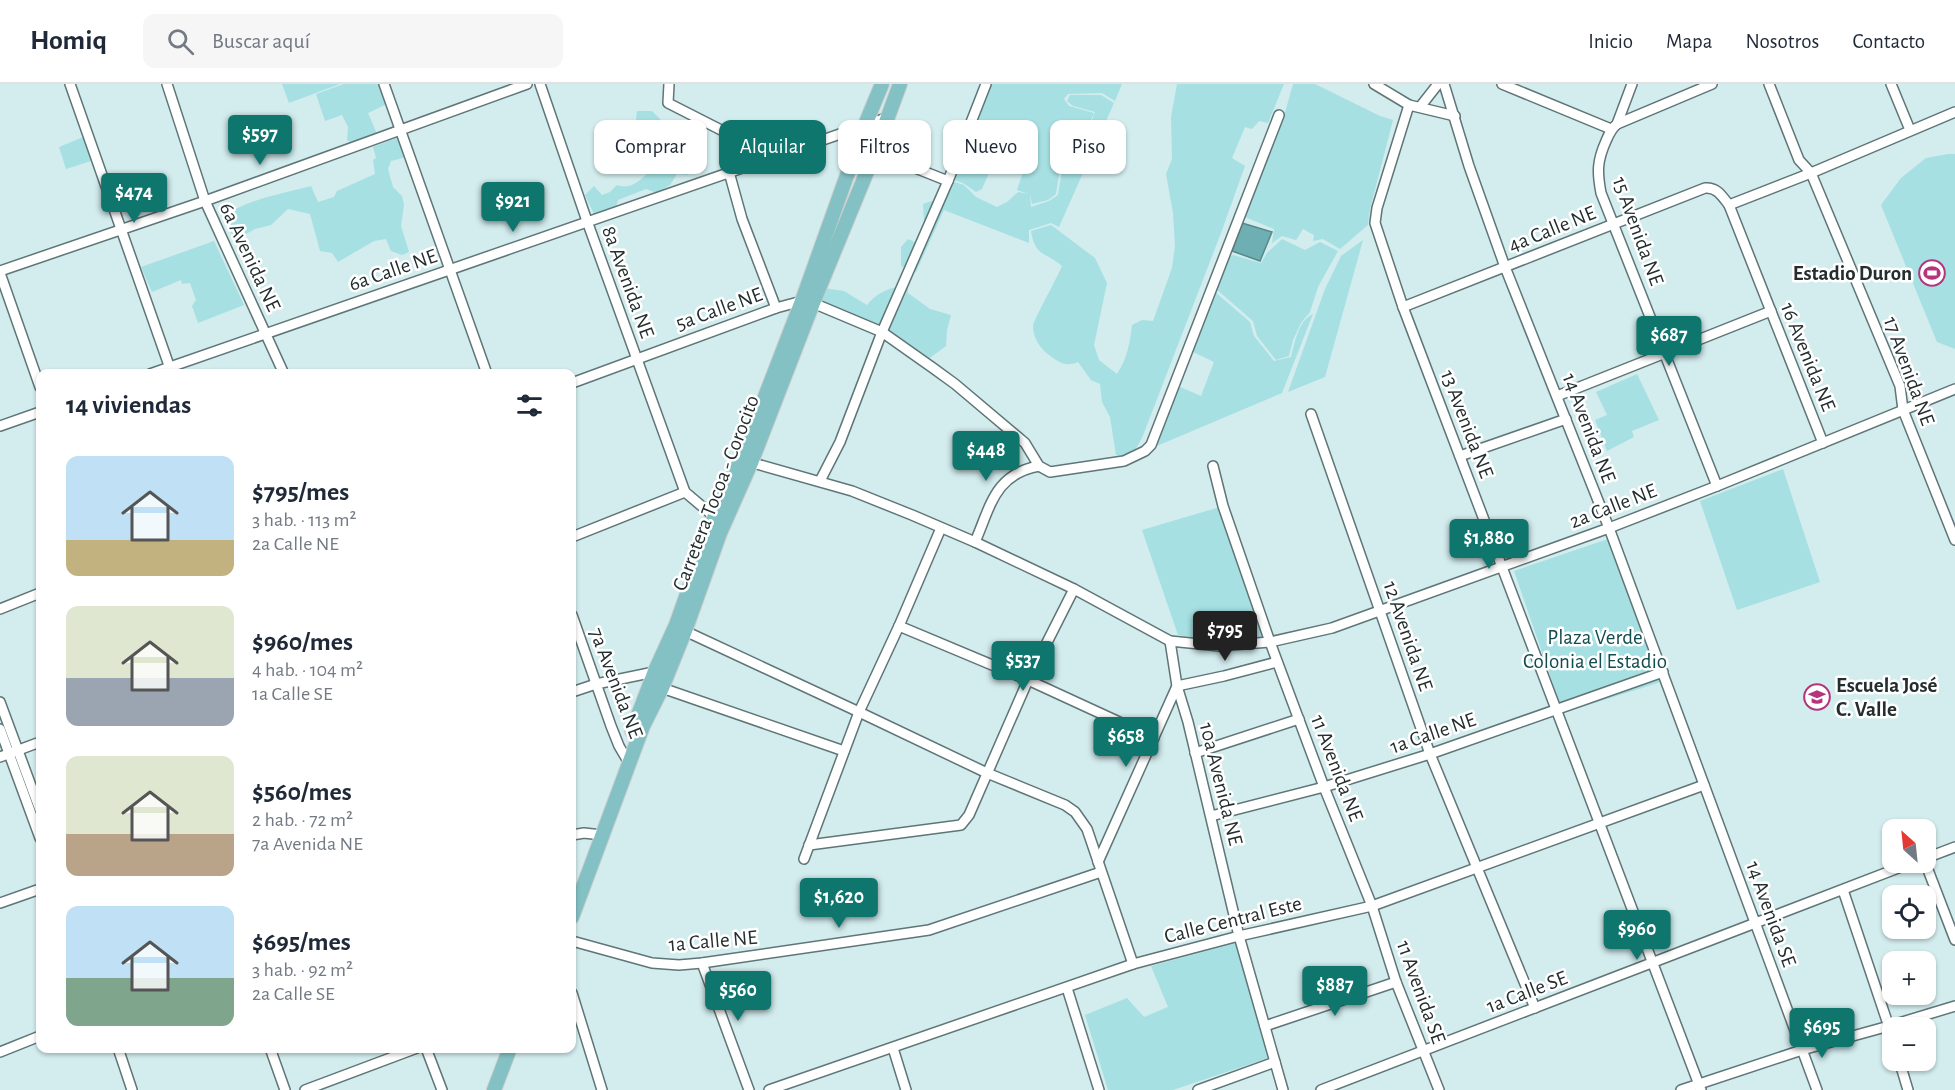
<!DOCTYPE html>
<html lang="es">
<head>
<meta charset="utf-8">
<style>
	body { margin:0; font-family:"Alegreya Sans",sans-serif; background:#f6f6f7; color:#1f2937; height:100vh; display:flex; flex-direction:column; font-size:22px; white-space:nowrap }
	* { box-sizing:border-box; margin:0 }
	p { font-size:20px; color:#747a83 }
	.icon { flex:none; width:33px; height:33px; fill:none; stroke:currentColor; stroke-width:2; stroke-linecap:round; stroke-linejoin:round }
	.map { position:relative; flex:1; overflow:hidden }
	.sheet { position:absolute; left:36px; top:285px; width:540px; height:684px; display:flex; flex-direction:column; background:#fff; border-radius:12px; box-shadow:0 2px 4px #0004 }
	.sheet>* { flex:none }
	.banner { position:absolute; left:594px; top:36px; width:570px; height:54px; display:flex; gap:12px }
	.needle { width:39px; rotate:333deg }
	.buttons { position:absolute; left:1882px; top:735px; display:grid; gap:12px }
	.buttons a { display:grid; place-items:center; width:54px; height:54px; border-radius:12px; background:#fff; box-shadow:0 2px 4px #0004; font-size:30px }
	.price { position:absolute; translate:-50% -51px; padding:0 14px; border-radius:6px; background:#0f766e; color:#fff; font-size:20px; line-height:39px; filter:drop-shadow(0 2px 3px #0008) }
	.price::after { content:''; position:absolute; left:50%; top:36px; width:18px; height:14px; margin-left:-9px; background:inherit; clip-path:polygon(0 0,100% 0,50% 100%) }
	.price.on { background:#222; color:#fff }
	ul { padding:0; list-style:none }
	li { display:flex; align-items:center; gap:18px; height:150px; padding:0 30px }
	li span { display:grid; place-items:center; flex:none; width:168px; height:120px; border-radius:12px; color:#555 }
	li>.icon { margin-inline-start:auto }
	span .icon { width:72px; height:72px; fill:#fffc; stroke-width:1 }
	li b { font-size:26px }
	h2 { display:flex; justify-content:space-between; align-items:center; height:72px; padding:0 30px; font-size:26px }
	.pill { padding:0 21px; border-radius:12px; background:#fff; box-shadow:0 2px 4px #0004; font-size:21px; line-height:54px }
	.pill.on { background:#0f766e; color:#fff }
	header { display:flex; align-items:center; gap:36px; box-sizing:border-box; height:84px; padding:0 30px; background:#fff; border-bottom:2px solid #e0e1e3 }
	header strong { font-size:28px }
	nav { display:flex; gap:33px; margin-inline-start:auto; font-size:21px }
	.search { width:420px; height:54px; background:#f6f6f7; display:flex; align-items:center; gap:15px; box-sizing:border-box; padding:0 21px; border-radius:12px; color:#747a83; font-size:22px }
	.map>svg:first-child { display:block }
	.green { fill:#a6e0e3 }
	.water { fill:#6dafb2; stroke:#57888a; stroke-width:1.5 }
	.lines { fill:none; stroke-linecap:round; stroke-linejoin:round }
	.minor-casing { stroke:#5f7576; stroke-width:12 }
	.primary-casing { stroke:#cacdcd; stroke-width:16 }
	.minor { stroke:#fff; stroke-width:9 }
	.primary { stroke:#84c1c4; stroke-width:14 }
	.labels { text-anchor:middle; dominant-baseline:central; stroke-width:5; stroke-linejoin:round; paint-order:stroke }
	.street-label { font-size:21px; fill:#242e2e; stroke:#fff }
	.poi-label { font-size:21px; font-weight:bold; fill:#242e2e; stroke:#fff; text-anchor:end }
	.park-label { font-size:21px; fill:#114c4f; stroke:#fff }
</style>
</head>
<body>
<header>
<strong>Homiq</strong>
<div class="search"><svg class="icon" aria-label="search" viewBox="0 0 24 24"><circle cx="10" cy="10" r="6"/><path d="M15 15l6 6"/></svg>Buscar aquí</div>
<nav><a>Inicio</a><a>Mapa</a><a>Nosotros</a><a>Contacto</a></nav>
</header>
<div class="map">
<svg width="1955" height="1006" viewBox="0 0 1955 1006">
	<rect width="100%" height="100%" fill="#d3ecee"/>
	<g class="green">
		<path d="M282,0H340L289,19Z"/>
		<path d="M344,0H382L389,19L368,29L377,50L350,58L347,56L348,43L342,31L325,37L316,10Z"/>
		<path d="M989,0H1122L1115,17L1102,9L1068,10L1064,15L1069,22L1094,29L1072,82L1060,85L1056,110L1048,116L1032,120L1030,110L1031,123L1049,117L1058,111L1062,86L1073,84L1095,28L1073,22L1067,17L1070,11H1101L1114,19L1059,143L1051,139L1029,146V159L944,126L916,188L901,182V163L908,155L919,160L928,142L924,137L923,120L935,116L939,106L951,97L964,101L976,113L997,123L1007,118L1018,108L1029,110L1017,106L1026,79L1015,74L1005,80L995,75L982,105L976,108L963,99L951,95Z"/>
		<path d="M1177,0H1284L1268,39L1259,37L1252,45L1245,43L1232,74L1245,82L1221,149L1142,354L1134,368L1120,372L1116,371L1110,333L1102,318L1100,300L1091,296L1078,278C1065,283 1060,279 1049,271C1040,264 1033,254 1033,242C1034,235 1057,194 1062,182C1046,168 1035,173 1031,147L1051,141L1095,174L1107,199L1094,261L1099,276L1117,290C1127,275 1130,259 1132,241L1142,236L1153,237L1172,184L1175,162L1173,129L1166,90L1172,75L1171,33Z"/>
		<path d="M1293,0H1315L1380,32L1393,36L1370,125L1368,141L1340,165L1323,155L1313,157L1314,151L1303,145L1296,156L1282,152L1272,159L1274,145L1245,133L1284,32Z"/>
		<path d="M637,27H652L665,40L678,39L704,48L703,66L695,61L667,65L673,76H684L694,80L688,91L677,90L670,101L657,109L646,105L618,116L616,122L594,130L585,111L594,102L602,111L610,108L617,101C631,106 639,97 648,89L645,82L631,73C639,58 634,43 637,27Z"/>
		<path d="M86,52L94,76L66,85L59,63Z"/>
		<path d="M399,53L406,73L391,77L388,85L393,103L402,112L404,121L401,142L409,168L402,171L391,167L386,155L374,157L338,178L332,169L320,167L310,130L288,125L271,141L255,145L235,156L223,133C247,115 282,110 311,102L318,118L334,113L337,107L375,90L373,76L376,74L373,63Z"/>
		<path d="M1948,70H1955V265L1937,258L1881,121L1901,94L1926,74Z"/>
		<path d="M1282,155L1305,166L1320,158L1338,167L1318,203L1310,228L1301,239L1293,256L1289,272L1276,276L1257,252L1253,237L1216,205L1227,174L1233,171L1261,179L1267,169Z"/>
		<path d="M1363,156L1325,293L1288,308L1325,205L1341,172Z"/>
		<path d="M214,157L244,221L198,239L192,222L196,216L190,199L182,200L181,196L152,208L141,183Z"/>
		<path d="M908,201V209L930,225L951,231L947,246L946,262L927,276L817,216L824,204L844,207L867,221C877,208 891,203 908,201Z"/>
		<path d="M1214,207L1250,238L1254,252L1274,277L1291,273C1295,258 1298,237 1313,230L1282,309L1152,364L1178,302L1201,312L1214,278L1191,267Z"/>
		<path d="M1637,290L1659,336L1632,347L1634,353L1607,367L1595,336L1607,331L1596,308Z"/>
		<path d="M1783,385L1820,498L1737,526L1700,417Z"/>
		<path d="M1220,423L1270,554C1238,556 1209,559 1178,551L1142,446Z"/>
		<path d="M1608,455L1661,598L1563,629L1514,487Z"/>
		<path d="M1236,859L1268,974L1173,1006H1108L1085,931L1127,914L1144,933L1168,923L1151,882Z"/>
	</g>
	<g class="water">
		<path d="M636,59L658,69L657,76L648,81L633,73L636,67L635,62Z"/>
		<path d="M1242,139L1272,148L1260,177L1232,167Z"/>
	</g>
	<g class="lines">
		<g class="minor-casing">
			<g id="minor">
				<path d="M70,0L172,290"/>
				<path d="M167,0L205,117L284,290"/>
				<path d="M384,0L487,290"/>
				<path d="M540,0L587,137L685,408L717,435"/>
				<path d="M669,0L668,19L725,48L757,58L773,73"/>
				<path d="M1374,0L1409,21L1455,32"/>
				<path d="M1444,0L1469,82L1505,183L1609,444L1817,1006"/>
				<path d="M1502,0L1611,45"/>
				<path d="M1632,0L1617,40C1611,45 1609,50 1606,57C1597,77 1597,88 1601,109L1717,402"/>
				<path d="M1769,0L1799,76L1811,89L1900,302L1903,326L1955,456"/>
				<path d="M1891,0L1910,46"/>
				<path d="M1409,21L1377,124L1375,139L1403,223L1701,1006"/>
				<path d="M1420,23L1438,0"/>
				<path d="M1617,40L1712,0"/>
				<path d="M875,68L948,97"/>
				<path d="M729,88L742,135L776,224"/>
				<path d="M1729,121L1811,89L1955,28"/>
				<path d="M0,187L205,117L527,0"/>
				<path d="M0,189L40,303"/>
				<path d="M1403,223L1705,104C1717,103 1722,112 1729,121L1823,359"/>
				<path d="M150,290L886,34"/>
				<path d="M572,299L776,224L802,217L813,219L882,248L933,284L955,300L1025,359L1039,382L1050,388L1124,377L1145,367L1151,361L1279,31"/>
				<path d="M1557,312L1771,227"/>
				<path d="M1311,330L1430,670L1535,924"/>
				<path d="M0,342L40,328"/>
				<path d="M1460,372L1566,335"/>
				<path d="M746,377L852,407L912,431L975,458L1074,505L1170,557L1219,562L1270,558L1332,544L1609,444L1717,402L1955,305"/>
				<path d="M1213,382L1223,422L1270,558L1324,703L1372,822L1396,898L1439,1006"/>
				<path d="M820,397L840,358L882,248L948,97L986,0"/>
				<path d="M572,453L685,408"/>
				<path d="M975,458C991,421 995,390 1039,382"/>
				<path d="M0,525L40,509"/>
				<path d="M572,531L611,642L619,662L629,679"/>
				<path d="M899,542L1028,596L1154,654"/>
				<path d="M685,547L859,628L987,689L1065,721L1075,728L1087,745L1133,880"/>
				<path d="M1170,557L1177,602L1188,638L1239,852L1283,1006"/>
				<path d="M662,604L844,667"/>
				<path d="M572,608L596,600L659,587"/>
				<path d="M0,618L40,726"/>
				<path d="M0,645L40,754"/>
				<path d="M1195,669L1299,635"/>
				<path d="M0,673L40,658"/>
				<path d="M1211,732L1324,703L1430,670L1663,588"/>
				<path d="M572,751L584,749L602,751"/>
				<path d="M809,761L961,741L969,731L1028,596L1074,505"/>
				<path d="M1926,774L1955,763"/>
				<path d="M804,775L859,628L899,542L941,444"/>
				<path d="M1098,778L1177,602L1224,592L1277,578"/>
				<path d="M1925,778L1955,856"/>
				<path d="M1843,806L1893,955"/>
				<path d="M0,819L40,805"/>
				<path d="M572,857L652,879L679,881L702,879L929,846L1101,788"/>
				<path d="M702,879L749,1006"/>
				<path d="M1067,904L1099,1006"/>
				<path d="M572,909L602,1006"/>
				<path d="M1265,942L1396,898"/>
				<path d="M118,964L132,1006"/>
				<path d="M270,964L285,1006"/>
				<path d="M426,964L442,1006"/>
				<path d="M893,964L906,1006"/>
				<path d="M0,968L40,952"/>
				<path d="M1899,976L1908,1006"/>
				<path d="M305,1006L417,964"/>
				<path d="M769,1006L1133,880L1239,852L1372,822L1704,701"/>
				<path d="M1198,1006L1275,978"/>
				<path d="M1321,1006L1914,778"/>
				<path d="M1681,1006L1802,966L1889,942L1955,922"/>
			</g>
		</g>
		<g class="primary-casing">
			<g id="primary">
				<path d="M632,647L655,587L676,541L714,434L741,375L802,217L865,41L882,0"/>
				<path d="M572,833L643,642L662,604L685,547L720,449L751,379L813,219L875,68L900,0"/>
				<path d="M494,1006L510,964"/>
			</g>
		</g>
		<use href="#minor" class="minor"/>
		<use href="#primary" class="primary"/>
	</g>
	<defs>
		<g id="stadium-ring" transform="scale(1.35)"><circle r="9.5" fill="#fff" stroke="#b5347d" stroke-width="1.5"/><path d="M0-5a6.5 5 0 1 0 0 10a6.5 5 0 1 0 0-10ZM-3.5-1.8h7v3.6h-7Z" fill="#b5347d"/></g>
		<g id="school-ring" transform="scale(1.35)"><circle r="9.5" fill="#fff" stroke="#b5347d" stroke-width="1.5"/><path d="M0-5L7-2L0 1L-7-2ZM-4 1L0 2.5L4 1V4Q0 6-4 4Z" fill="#b5347d"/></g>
	</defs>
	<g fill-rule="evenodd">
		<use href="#stadium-ring" x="1932" y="189"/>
		<use href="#school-ring" x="1817" y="613"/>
	</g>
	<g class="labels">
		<g class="street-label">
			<text transform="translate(1552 145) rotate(-22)">4a Calle NE</text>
			<text transform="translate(1638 147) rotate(70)">15 Avenida NE</text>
			<text transform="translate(250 173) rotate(65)">6a Avenida NE</text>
			<text transform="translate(393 186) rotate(-19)">6a Calle NE</text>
			<text transform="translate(628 198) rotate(70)">8a Avenida NE</text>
			<text transform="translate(719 225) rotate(-20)">5a Calle NE</text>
			<text transform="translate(1808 273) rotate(68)">16 Avenida NE</text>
			<text transform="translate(1909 287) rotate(70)">17 Avenida NE</text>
			<text transform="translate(1467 340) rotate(69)">13 Avenida NE</text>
			<text transform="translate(1589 344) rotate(69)">14 Avenida NE</text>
			<text transform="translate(716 409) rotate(-69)">Carretera Tocoa - Corocito</text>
			<text transform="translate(1613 422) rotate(-21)">2a Calle NE</text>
			<text transform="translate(1408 552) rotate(71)">12 Avenida NE</text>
			<text transform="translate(616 599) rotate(69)">7a Avenida NE</text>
			<text transform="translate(1433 649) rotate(-19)">1a Calle NE</text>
			<text transform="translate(1337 684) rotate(69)">11 Avenida NE</text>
			<text transform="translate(1221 700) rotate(76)">10a Avenida NE</text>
			<text transform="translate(1771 830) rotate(70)">14 Avenida SE</text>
			<text transform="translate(1233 836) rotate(-14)">Calle Central Este</text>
			<text transform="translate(713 857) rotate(-5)">1a Calle NE</text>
			<text transform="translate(1421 908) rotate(70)">11 Avenida SE</text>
			<text transform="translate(1527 908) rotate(-21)">1a Calle SE</text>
		</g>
		<g class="poi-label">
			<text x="1912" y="189">Estadio Duron</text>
			<text x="1836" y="601" text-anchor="start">Escuela José<tspan x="1836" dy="24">C. Valle</tspan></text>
		</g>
		<g class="park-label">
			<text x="1595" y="553">Plaza Verde<tspan x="1595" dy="24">Colonia el Estadio</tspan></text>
		</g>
	</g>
</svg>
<div class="buttons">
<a><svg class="needle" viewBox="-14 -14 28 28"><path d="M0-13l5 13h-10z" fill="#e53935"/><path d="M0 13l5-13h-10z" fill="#747a83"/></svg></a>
<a><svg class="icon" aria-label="locate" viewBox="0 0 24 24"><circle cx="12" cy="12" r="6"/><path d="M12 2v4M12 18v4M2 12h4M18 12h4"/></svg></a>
<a>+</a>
<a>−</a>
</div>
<b class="price" style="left:260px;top:82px">$597</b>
<b class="price" style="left:134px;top:140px">$474</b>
<b class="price" style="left:513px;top:149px">$921</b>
<b class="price" style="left:1669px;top:283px">$687</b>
<b class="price" style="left:986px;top:398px">$448</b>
<b class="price" style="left:1489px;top:486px">$1,880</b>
<b class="price on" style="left:1225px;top:578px">$795</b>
<b class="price" style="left:1023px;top:608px">$537</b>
<b class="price" style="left:1126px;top:684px">$658</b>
<b class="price" style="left:839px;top:845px">$1,620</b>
<b class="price" style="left:1637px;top:877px">$960</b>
<b class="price" style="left:1335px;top:933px">$887</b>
<b class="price" style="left:738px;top:938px">$560</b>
<b class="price" style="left:1822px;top:975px">$695</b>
<div class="banner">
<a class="pill">Comprar</a>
<a class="pill on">Alquilar</a>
<a class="pill">Filtros</a>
<a class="pill">Nuevo</a>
<a class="pill">Piso</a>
</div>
<section class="sheet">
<h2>14 viviendas<svg class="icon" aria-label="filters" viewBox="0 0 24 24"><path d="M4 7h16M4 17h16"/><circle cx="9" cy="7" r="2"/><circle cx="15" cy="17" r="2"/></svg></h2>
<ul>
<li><span style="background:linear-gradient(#bfe0f5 70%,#c2b280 0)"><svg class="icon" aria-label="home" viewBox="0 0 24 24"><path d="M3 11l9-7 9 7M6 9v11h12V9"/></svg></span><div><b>$795/mes</b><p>3 hab. · 113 m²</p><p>2a Calle NE</p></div></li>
<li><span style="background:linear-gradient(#dfe7d0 60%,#9aa5b1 0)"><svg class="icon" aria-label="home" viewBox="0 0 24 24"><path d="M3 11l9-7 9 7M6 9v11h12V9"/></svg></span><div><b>$960/mes</b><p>4 hab. · 104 m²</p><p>1a Calle SE</p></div></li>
<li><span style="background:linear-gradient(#dfe7d0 65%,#b9a48a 0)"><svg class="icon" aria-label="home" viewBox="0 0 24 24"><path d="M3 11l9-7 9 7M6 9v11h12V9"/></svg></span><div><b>$560/mes</b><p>2 hab. · 72 m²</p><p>7a Avenida NE</p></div></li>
<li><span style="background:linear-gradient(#bfe0f5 60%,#7fa58c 0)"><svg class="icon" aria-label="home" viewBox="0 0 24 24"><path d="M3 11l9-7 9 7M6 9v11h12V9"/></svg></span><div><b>$695/mes</b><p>3 hab. · 92 m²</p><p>2a Calle SE</p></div></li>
</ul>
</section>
</div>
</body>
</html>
